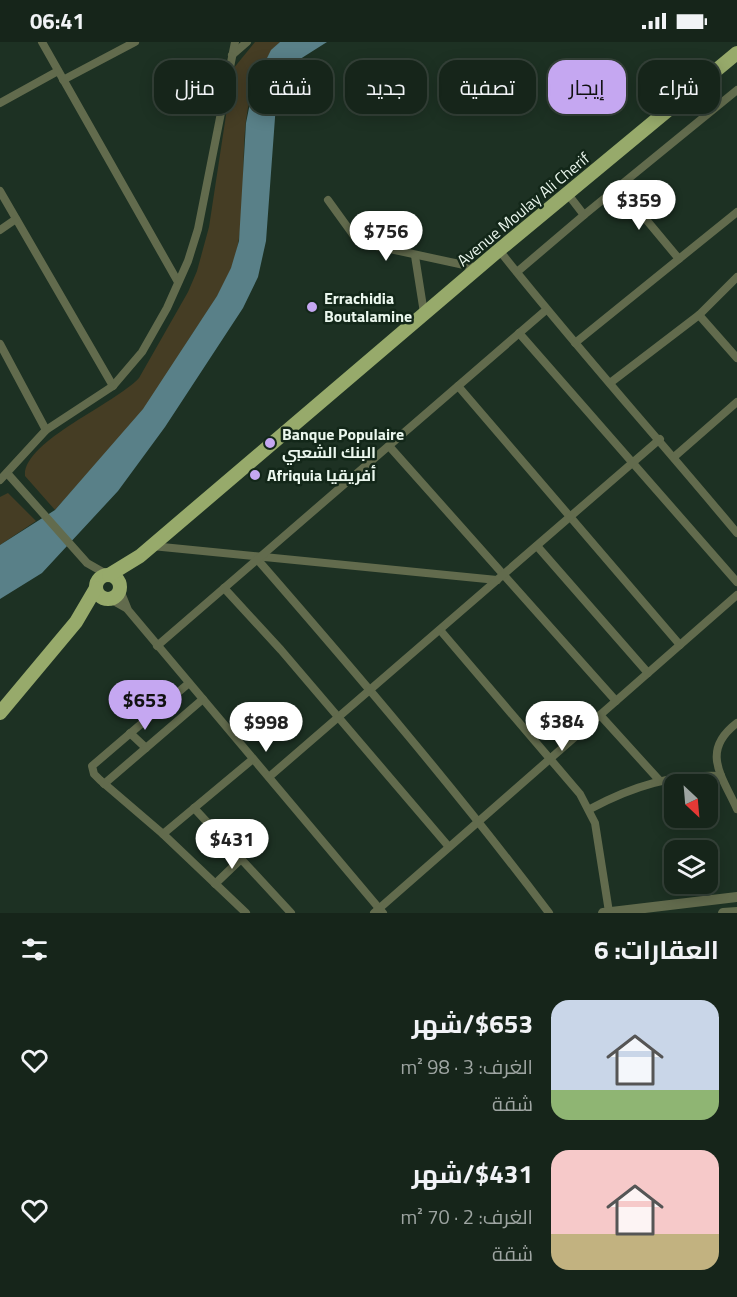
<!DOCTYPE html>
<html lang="ar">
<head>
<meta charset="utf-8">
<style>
	body { margin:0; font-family:"Titillium Web",Cairo,sans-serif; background:#233127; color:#f1f3f6; direction:rtl; height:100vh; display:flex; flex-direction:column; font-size:22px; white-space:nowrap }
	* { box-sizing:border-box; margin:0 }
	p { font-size:20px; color:#9ea5a2 }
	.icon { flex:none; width:33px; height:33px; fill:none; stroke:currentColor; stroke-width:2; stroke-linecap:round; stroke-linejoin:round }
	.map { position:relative; height:871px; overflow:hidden; direction:ltr }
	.panel { display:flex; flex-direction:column; background:#16251a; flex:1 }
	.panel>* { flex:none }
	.hud { position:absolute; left:18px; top:18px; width:702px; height:54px; direction:rtl; display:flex; gap:12px }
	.needle { width:39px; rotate:154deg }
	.buttons { position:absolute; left:664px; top:732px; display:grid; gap:12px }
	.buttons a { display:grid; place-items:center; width:54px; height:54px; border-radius:12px; background:#16251a; box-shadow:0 3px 15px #0003,0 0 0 2px #354239; font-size:30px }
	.price { position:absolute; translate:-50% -51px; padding:0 14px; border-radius:21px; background:#fff; color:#222; font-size:20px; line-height:39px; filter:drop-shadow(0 2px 3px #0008) }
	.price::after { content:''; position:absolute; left:50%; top:36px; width:18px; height:14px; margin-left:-9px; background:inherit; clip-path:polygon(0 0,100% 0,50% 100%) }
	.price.on { background:#c5a7f1; color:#111 }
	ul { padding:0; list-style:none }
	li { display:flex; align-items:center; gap:18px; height:150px; padding:0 18px }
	li span { display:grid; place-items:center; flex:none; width:168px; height:120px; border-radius:18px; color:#555 }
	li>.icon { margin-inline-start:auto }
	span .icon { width:72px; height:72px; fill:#fffc; stroke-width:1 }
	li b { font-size:26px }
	h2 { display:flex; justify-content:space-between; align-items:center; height:72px; padding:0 18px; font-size:26px }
	.chip { padding:0 21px; border-radius:18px; background:#16251a; box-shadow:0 3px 15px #0003,0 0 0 2px #354239; font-size:21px; line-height:54px }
	.chip.on { background:#c5a7f1; color:#111 }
	.status { display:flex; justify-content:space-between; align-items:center; height:42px; padding:0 30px; background:#16251a; direction:ltr }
	.status svg { height:16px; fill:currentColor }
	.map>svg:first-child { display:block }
	.green { fill:#453d24 }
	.water { fill:#598088 }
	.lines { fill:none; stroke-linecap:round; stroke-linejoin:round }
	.minor { stroke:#626b4d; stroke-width:8 }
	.tertiary { stroke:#626b4d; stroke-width:10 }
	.primary { stroke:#97aa6b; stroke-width:14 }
	.poi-dot { fill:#c5a7f1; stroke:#132719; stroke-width:2 }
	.labels { text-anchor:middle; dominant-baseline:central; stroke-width:5; stroke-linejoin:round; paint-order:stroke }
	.street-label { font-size:16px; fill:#ebf7ee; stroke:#132719 }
	.poi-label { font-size:16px; font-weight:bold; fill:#ebf7ee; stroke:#132719; text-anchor:start }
</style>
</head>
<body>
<div class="status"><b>06:41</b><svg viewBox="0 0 49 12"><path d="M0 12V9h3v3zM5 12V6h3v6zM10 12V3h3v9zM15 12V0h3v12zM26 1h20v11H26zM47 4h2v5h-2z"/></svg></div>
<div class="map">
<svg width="737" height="871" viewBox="0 0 737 871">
	<rect width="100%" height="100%" fill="#1d3123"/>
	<g class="green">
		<path d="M255,0H280C221,60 259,155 231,227C221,252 204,274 189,297C174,321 160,347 142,369C114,403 84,435 55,468L25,434C22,400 115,362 139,336L188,250L197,229L209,185L233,27Z"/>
		<path d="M8,451L36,479L0,503V455Z"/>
	</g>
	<path class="water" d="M280,0H327L297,19L285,38L276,62L266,199L258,235L243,266L165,385L118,449L42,531L0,557V503L55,468L143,367L217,254L231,226L239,199L246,81L251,56L259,32L271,8Z"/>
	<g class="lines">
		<g class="minor">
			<path d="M42,0L178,240"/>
			<path d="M232,13L247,0"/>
			<path d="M63,38L135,0"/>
			<path d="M0,61L58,29"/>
			<path d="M619,145L679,217"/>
			<path d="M0,149L113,344"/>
			<path d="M328,158L354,194L376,204L478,226"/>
			<path d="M584,173L737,48"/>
			<path d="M0,188L16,177"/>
			<path d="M499,208C575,304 658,396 737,491"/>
			<path d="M415,214L424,271"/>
			<path d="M517,230L584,173L567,151"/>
			<path d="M699,273L737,316"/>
			<path d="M519,291L737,540"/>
			<path d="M575,301L737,170"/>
			<path d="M0,302L46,388"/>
			<path d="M610,341L699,273L737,235"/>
			<path d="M458,344L680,603"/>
			<path d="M389,404L616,659"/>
			<path d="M674,415L737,360"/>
			<path d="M7,431L87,521L108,533"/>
			<path d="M0,438L46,388L113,344L142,310L167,266L188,219L198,187L235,0"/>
			<path d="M152,504L497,538"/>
			<path d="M537,504L648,631"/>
			<path d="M257,517C358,633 457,749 549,871"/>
			<path d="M224,546L281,608L449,805"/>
			<path d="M120,548L128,568L383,871"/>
			<path d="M110,557L126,566"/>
			<path d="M440,588L580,752L595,781L609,870"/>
			<path d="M157,604L546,268"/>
			<path d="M600,673L659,738"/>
			<path d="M737,681C700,709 722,734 737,767"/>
			<path d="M130,691L146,706"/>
			<path d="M269,735L660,397"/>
			<path d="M104,742L203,657"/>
			<path d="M194,766L291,871"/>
			<path d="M590,767C633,744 672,732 721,734"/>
			<path d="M163,792L100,738L94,732L92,724L189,641"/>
			<path d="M215,842L240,818"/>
			<path d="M246,871L163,792L253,717"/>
			<path d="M374,871L737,553"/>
		</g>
		<g class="tertiary">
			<path d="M603,871L737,855"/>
			<path d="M723,871L737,870"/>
		</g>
		<g class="primary">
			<circle cx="108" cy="545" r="12"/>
			<path d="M109,533L140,514L499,208L737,11"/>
			<path d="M0,671L76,580L96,546"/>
		</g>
	</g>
	<g class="poi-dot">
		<circle cx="312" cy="265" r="6"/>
		<circle cx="270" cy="401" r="6"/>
		<circle cx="255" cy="433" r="6"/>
	</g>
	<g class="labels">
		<g class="street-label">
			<text transform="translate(523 167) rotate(-40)">Avenue Moulay Ali Cherif</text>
		</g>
		<g class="poi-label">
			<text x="324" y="256">Errachidia<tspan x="324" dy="18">Boutalamine</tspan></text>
			<text x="282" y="392">Banque Populaire<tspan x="282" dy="18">البنك الشعبي</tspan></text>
			<text x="267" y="433">Afriquia أفريقيا</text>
		</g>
	</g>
</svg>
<div class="buttons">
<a><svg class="needle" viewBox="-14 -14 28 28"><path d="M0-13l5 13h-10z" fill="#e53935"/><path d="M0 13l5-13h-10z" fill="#9ea5a2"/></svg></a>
<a><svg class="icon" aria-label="layers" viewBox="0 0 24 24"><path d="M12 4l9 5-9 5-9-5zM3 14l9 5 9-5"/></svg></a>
</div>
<b class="price" style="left:639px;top:189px">$359</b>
<b class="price" style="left:386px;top:220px">$756</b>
<b class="price on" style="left:145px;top:689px">$653</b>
<b class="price" style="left:562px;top:710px">$384</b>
<b class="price" style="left:266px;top:711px">$998</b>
<b class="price" style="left:232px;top:828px">$431</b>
<div class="hud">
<a class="chip">شراء</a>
<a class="chip on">إيجار</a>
<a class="chip">تصفية</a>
<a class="chip">جديد</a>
<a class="chip">شقة</a>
<a class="chip">منزل</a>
</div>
</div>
<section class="panel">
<h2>العقارات: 6<svg class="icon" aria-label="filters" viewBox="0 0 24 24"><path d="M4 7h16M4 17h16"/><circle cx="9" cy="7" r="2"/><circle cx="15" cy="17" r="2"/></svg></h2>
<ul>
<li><span style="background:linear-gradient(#c9d6e8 75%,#8fb573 0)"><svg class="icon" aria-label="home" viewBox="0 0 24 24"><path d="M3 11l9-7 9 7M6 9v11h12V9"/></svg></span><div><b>$653/شهر</b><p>الغرف: 3 · 98 m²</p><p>شقة</p></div><svg class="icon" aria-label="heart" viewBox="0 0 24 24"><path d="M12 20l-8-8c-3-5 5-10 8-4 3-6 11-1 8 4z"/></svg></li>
<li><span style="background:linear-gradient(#f6c9c9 70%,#c2b280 0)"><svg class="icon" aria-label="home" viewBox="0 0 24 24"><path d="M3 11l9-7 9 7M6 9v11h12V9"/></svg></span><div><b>$431/شهر</b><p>الغرف: 2 · 70 m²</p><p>شقة</p></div><svg class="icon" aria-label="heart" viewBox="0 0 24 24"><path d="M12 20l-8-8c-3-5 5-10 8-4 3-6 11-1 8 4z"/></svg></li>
</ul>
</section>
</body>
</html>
